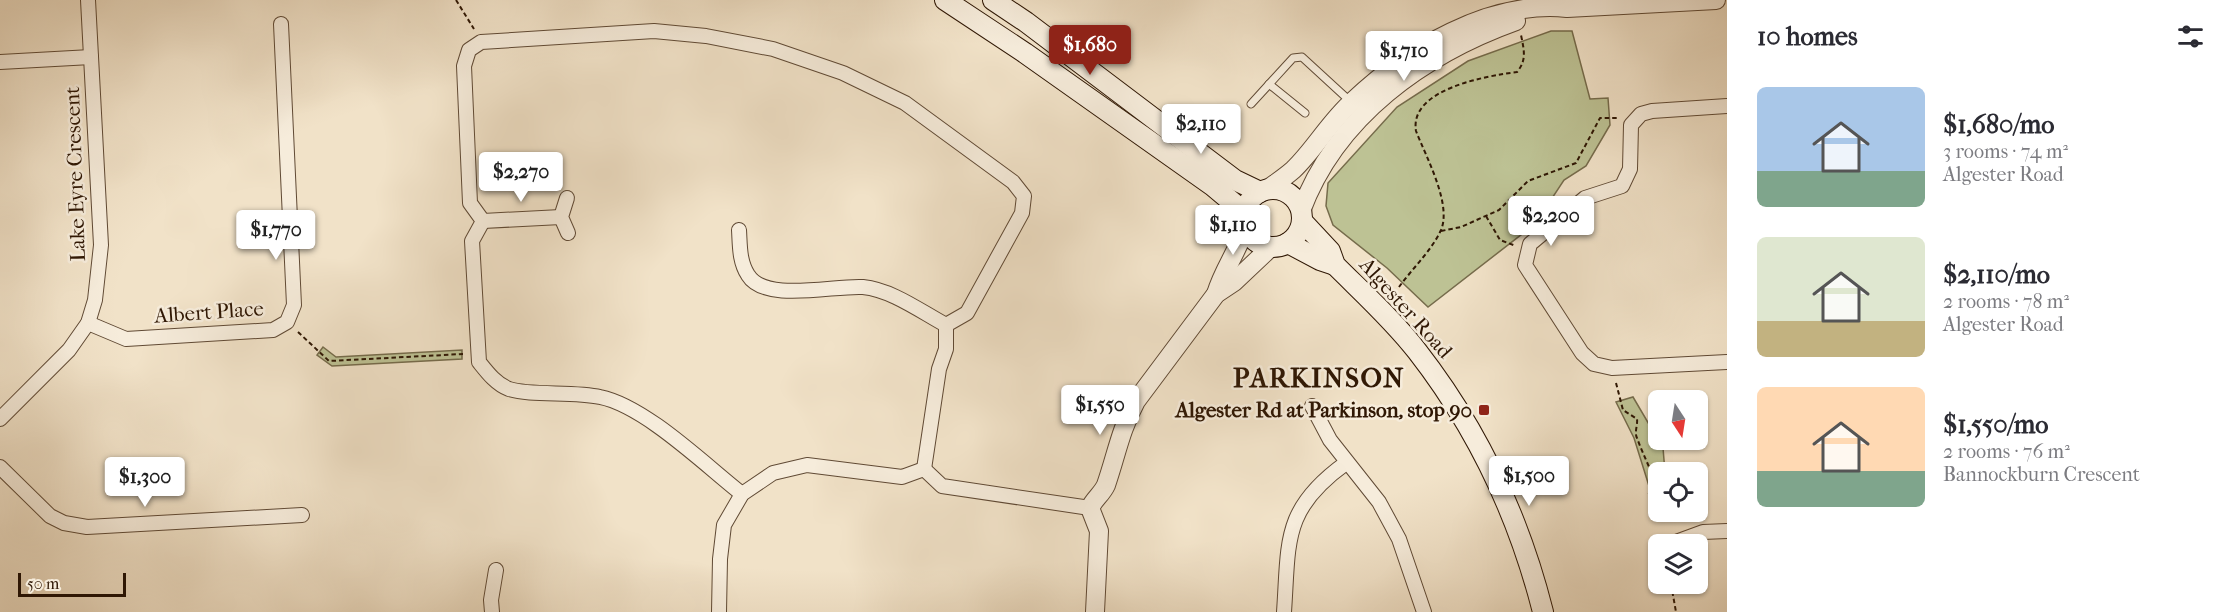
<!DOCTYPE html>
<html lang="en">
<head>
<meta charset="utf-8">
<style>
	body { margin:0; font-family:"IM FELL French Canon",serif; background:#f2f2f3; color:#2b2b33; height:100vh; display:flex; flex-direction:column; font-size:22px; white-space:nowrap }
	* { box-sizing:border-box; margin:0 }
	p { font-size:20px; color:#7c7c81 }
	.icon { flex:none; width:33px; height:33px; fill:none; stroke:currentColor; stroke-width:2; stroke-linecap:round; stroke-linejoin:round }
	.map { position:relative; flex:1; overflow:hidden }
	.details { display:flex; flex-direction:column; background:#fff; width:510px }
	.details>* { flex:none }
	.needle { width:39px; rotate:168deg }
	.controls { position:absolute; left:1648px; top:390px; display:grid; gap:12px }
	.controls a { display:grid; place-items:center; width:60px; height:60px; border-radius:9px; background:#fff; box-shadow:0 2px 4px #0004; font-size:30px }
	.scale { position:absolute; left:18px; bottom:15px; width:108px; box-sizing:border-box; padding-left:6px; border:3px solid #2f1704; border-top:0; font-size:16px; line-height:21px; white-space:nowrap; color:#2f1704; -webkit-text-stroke:4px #f6ecdb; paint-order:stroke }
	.price { position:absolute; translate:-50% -51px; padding:0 14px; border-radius:6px; background:#fff; color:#222; font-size:20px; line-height:39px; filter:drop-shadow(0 2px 3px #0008) }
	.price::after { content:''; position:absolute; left:50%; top:36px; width:18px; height:14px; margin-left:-9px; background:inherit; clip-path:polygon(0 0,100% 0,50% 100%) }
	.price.current { background:#8f2418; color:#fff }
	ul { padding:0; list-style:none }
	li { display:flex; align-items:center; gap:18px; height:150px; padding:0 30px }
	li span { display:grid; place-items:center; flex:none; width:168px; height:120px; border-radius:9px; color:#555 }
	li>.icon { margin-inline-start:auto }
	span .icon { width:72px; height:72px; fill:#fffc; stroke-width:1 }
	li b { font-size:26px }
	h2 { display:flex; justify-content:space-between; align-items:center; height:72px; padding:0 30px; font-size:26px }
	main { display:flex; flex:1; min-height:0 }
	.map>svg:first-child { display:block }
	.green { fill:#bdc294; stroke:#766c4c; stroke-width:1.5 }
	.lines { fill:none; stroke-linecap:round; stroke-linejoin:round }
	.service-casing { stroke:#604a35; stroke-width:9 }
	.minor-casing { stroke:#604a35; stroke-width:16 }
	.tertiary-casing { stroke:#604a35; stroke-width:20 }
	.secondary-casing { stroke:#2f1704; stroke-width:22 }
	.path { stroke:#2f1704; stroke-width:2; stroke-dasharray:4.5 3; stroke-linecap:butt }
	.service { stroke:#f6ecdb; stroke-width:7 }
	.minor { stroke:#f6ecdb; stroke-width:14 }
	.tertiary { stroke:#f6ecdb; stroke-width:18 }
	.secondary { stroke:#f6ecdb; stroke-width:20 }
	.poi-dot { fill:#8f2418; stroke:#f6ecdb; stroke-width:2 }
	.labels { text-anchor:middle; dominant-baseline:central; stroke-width:5; stroke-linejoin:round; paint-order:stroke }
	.street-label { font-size:21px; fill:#2f1704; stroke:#f6ecdb }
	.poi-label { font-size:21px; font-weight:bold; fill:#2f1704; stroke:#f6ecdb; text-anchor:end }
	.district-label { font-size:27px; font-weight:bold; letter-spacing:1.5px; fill:#2f1704; stroke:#f6ecdb }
</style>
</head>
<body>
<main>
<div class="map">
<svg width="1727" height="612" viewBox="0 0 1727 612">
	<rect width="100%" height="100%" fill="#f1e2c8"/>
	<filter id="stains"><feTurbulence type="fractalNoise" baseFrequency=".00333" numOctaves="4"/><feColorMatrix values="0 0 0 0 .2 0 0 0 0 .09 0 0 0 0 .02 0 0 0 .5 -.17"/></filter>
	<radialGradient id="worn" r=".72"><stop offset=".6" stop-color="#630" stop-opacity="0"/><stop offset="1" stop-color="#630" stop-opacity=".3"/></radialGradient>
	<g class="green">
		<path d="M1551,31H1572L1590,99L1608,98L1610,125L1586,166L1564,180L1535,224L1428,307L1387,268L1333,225L1326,206L1328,183L1397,107L1468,61Z"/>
		<path d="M323,347L336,357L462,350V359L332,366L317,355Z"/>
		<path d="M1633,397L1663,448L1665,472H1659V506L1653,486H1649L1634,438L1616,402Z"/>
	</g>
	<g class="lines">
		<g class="service-casing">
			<g id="service">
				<path d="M1269,84L1305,113"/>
				<path d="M1251,104L1293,58L1302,57L1351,102"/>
			</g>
		</g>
		<g class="minor-casing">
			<g id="minor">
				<path d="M0,62L91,57"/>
				<path d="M1727,106L1652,111L1641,114L1631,125L1630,169L1622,186L1585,198L1530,244L1525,265L1582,353L1594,364L1612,368L1727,362"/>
				<path d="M567,198L561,217L568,233"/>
				<path d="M483,221L561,217"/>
				<path d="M739,230C740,245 739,261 748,275C765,303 834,285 863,287C892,290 920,311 946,325"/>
				<path d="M88,323L126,339L273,330L287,322L294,305L281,24"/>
				<path d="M1312,406L1330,440L1379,502L1399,539L1424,612"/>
				<path d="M0,419L69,350L88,323L95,300L101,245L88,0"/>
				<path d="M0,467L50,516L64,523L87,527L302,515"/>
				<path d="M742,494C705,465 645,406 600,397C575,391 530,396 509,389C496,384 487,372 479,362L472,241L483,221L470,203L464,66L469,50L481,42L654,31L706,36L773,49L843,73L905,103L1013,182L1024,196L1022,213L967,313L946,325V349L939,369L924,469"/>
				<path d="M1673,543L1703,532L1727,531"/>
				<path d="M492,612L491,600L496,570"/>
				<path d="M719,612L720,559L724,525L742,494L773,473L807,465L902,477L924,469L942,486L1090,508"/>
				<path d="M1284,612C1289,541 1282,509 1346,463"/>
			</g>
		</g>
		<g class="tertiary-casing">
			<g id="tertiary">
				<path d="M1268,189C1276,183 1285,177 1293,170C1315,149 1330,121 1353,101C1408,49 1489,0 1567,8L1716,0"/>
				<path d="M1301,211C1336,116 1424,54 1516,21"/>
				<path d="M1216,294C1223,270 1238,251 1245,228"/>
				<path d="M1095,612L1099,531L1090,508C1094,499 1102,494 1106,485C1117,453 1120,431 1136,401L1216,294L1234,282L1271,247"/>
			</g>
		</g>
		<g class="secondary-casing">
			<g id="secondary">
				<path d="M945,0L1025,53L1213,186L1244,212"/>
				<path d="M993,0L1026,22L1235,180L1260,192"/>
				<circle cx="1273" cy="218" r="29"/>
				<path d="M1302,221L1330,251L1335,265C1363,293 1393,320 1417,351C1477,428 1519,517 1543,612"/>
				<path d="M1288,243L1320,260L1335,265"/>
			</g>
		</g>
		<g class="path">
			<path d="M456,0L474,29"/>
			<path d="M1486,216L1500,240L1516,246"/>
			<path d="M1441,231L1461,227L1499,210L1528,181L1576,163L1600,118H1618"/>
			<path d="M1399,287C1412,269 1432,250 1441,230C1452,204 1426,157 1416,131C1409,89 1486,76 1517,72C1527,60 1524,50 1521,35"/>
			<path d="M298,332L329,361L463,354"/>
			<path d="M1616,383L1623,410L1637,419C1638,425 1634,432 1637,438C1643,455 1653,473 1658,492L1648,494"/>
			<path d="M1671,584L1676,612"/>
		</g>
		<use href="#service" class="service"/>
		<use href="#minor" class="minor"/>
		<use href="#tertiary" class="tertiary"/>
		<use href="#secondary" class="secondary"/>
	</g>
	<rect class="poi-dot" x="1478" y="404" width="12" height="12" rx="3"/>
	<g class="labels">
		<g class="street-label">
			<text transform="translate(75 174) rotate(-92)">Lake Eyre Crescent</text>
			<text transform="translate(1406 308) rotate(48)">Algester Road</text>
			<text transform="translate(209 312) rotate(-4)">Albert Place</text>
		</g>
		<g class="poi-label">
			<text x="1472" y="410">Algester Rd at Parkinson, stop 90</text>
		</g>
		<g class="district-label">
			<text x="1319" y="378">PARKINSON</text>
		</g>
	</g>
	<rect width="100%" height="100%" filter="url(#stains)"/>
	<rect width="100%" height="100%" fill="url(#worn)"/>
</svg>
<div class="controls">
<a><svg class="needle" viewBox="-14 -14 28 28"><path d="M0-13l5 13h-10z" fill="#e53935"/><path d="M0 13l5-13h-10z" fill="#7c7c81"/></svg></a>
<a><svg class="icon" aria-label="locate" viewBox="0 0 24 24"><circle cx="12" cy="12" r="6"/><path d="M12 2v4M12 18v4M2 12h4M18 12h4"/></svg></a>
<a><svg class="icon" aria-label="layers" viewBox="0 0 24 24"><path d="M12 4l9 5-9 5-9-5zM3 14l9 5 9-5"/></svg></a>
</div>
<div class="scale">50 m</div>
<b class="price current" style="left:1090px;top:76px">$1,680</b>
<b class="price" style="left:1404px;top:82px">$1,710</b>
<b class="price" style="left:1201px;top:155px">$2,110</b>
<b class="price" style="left:521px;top:203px">$2,270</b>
<b class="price" style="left:1551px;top:247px">$2,200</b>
<b class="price" style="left:1233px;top:256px">$1,110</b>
<b class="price" style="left:276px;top:261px">$1,770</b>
<b class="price" style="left:1100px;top:436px">$1,550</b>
<b class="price" style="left:1529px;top:507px">$1,500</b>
<b class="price" style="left:145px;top:508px">$1,300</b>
</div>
<section class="details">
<h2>10 homes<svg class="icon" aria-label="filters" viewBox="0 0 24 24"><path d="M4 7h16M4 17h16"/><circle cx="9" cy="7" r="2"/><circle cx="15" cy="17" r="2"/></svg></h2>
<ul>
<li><span style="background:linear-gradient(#a9c7e8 70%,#7fa58c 0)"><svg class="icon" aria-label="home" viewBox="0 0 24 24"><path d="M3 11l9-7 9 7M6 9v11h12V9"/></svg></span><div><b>$1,680/mo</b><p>3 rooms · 74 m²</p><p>Algester Road</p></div></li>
<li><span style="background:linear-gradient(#dfe7d0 70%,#c2b280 0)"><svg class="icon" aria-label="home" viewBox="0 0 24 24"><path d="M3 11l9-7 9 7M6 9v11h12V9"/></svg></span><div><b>$2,110/mo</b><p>2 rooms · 78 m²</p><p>Algester Road</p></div></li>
<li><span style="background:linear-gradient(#ffd9b3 70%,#7fa58c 0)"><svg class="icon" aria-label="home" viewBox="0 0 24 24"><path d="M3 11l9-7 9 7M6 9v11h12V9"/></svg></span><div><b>$1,550/mo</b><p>2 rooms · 76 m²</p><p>Bannockburn Crescent</p></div></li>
</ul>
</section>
</main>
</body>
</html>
